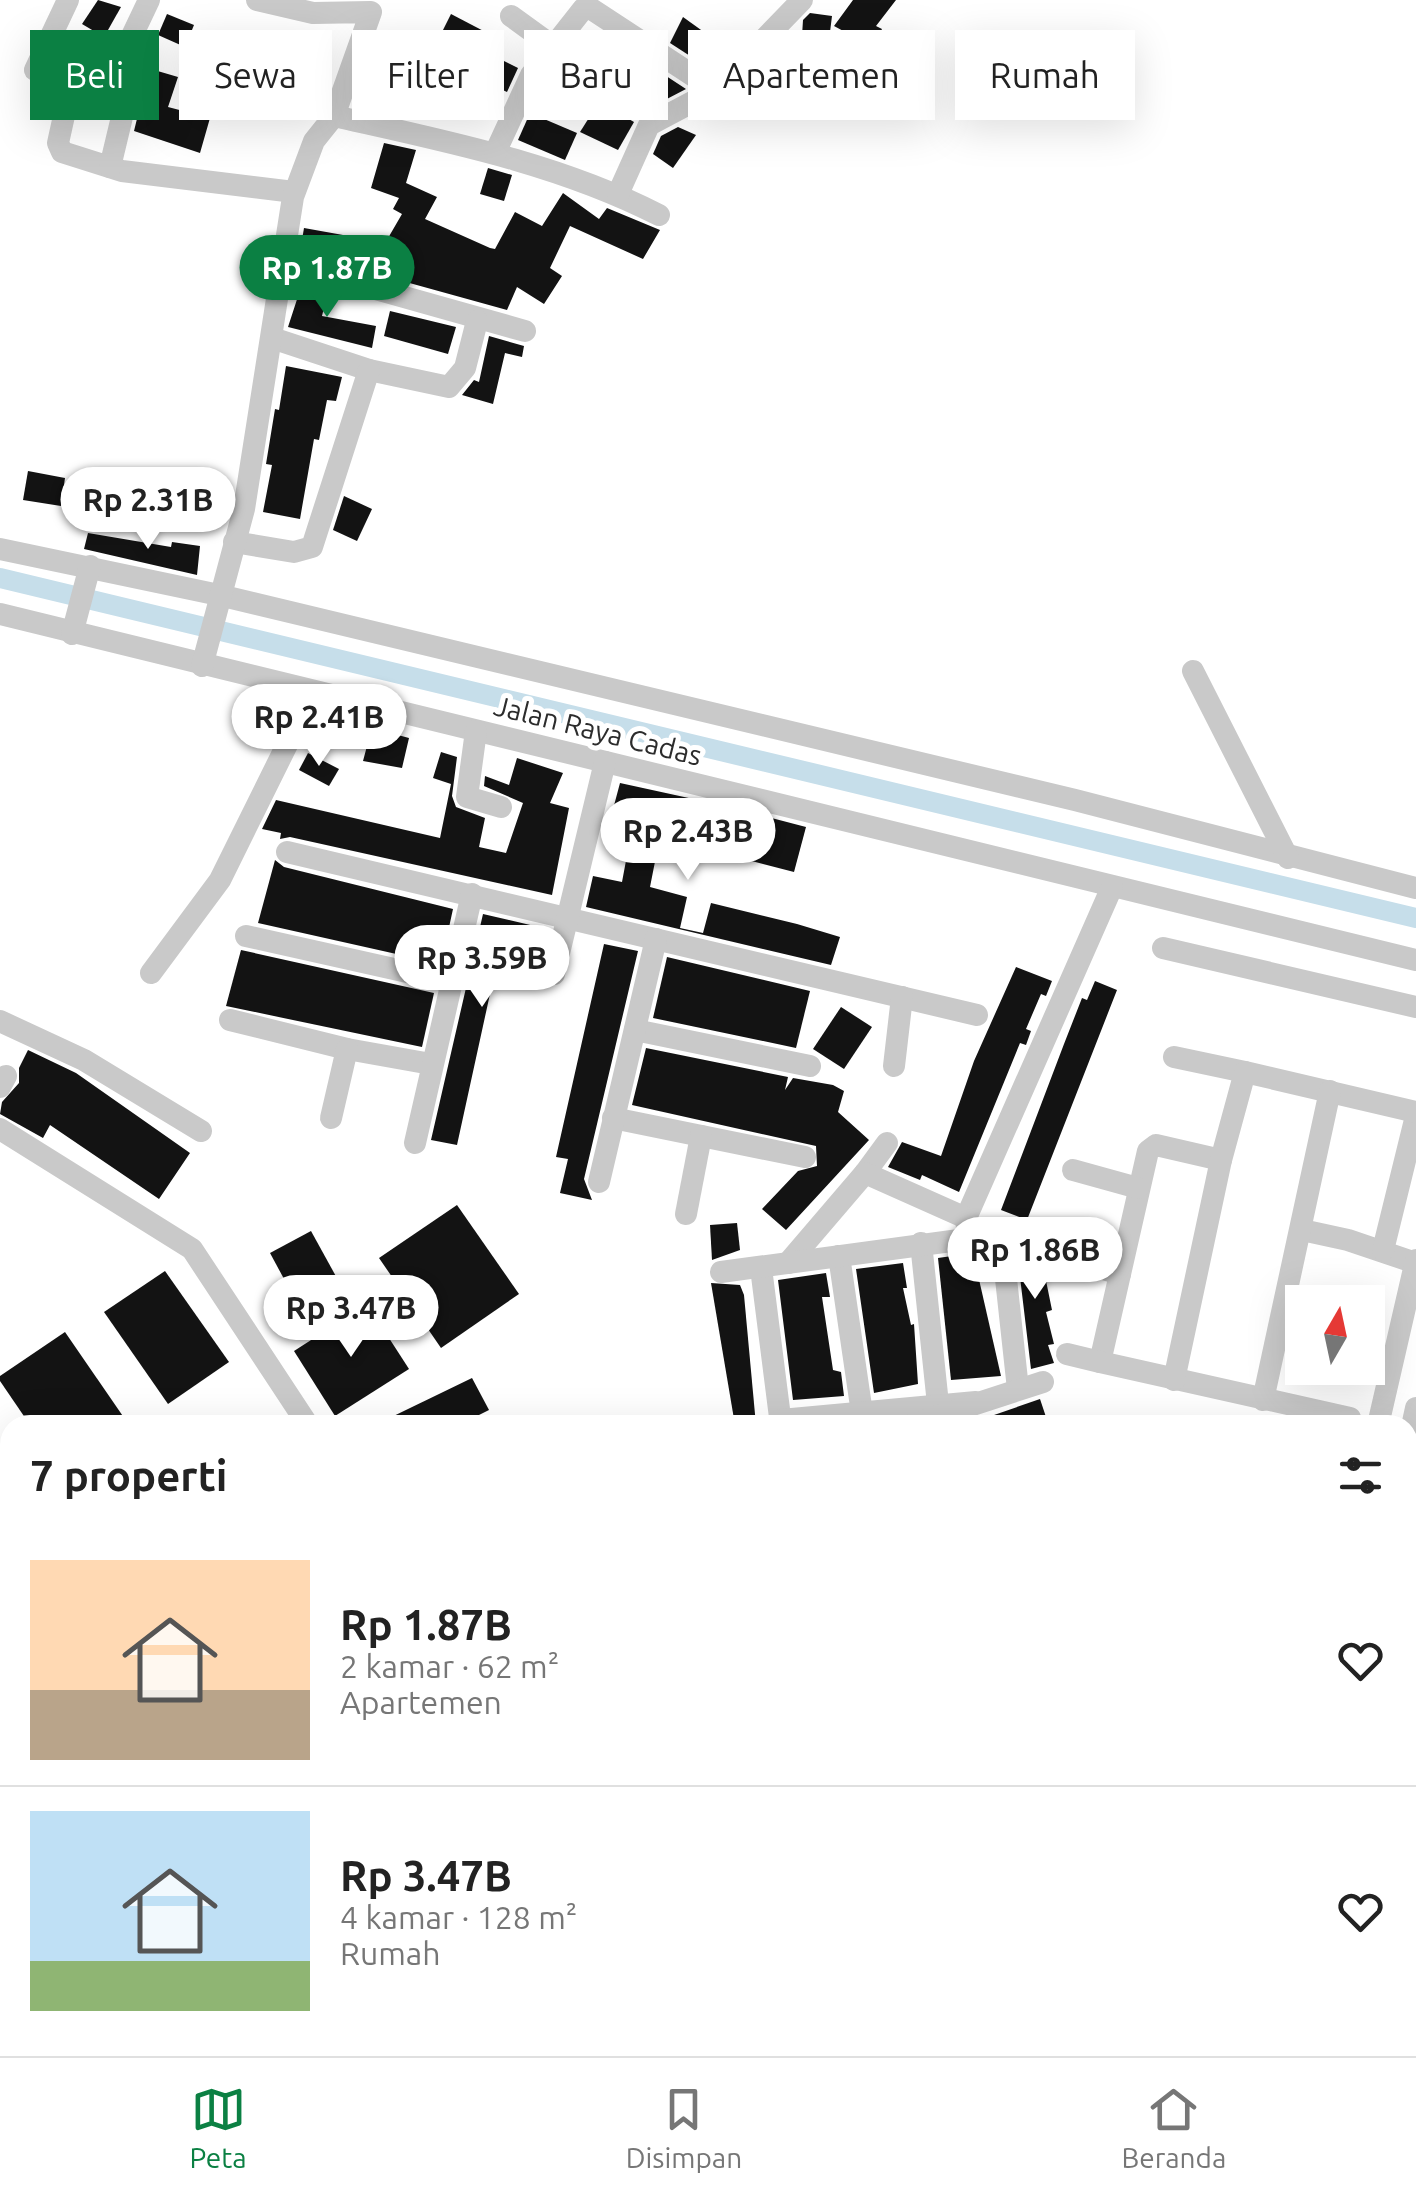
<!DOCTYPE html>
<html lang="id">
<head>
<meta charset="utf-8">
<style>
	body { margin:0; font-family:Ubuntu,sans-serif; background:#f6f6f6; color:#222; height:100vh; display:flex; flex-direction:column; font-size:38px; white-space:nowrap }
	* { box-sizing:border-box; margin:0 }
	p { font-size:32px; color:#767676 }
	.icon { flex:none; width:55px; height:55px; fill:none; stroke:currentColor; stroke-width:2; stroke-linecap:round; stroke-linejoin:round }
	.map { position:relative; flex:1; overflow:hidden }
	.drawer { position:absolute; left:0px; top:1415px; width:1418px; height:642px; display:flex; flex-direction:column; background:#fff; border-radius:30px 30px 0 0; box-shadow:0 10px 40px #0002 }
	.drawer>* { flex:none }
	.hud { position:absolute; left:30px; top:30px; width:1358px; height:90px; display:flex; gap:20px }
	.needle { width:65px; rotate:9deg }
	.controls { position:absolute; left:1285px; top:1285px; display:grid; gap:20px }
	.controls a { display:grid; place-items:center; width:100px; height:100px; border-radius:0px; background:#fff; box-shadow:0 10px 40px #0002; font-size:50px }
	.price { position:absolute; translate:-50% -85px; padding:0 22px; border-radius:35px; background:#fff; color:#222; font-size:32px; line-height:65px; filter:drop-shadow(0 2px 5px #0008) }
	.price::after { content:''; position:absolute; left:50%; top:60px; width:30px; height:22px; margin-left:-15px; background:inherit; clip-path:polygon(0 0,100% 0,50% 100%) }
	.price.active { background:#0b8043; color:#fff }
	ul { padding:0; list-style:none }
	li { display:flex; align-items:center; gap:30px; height:250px; padding:0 30px }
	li+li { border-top:2px solid #e0e0e0 }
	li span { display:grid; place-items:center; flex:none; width:280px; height:200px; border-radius:0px; color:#555 }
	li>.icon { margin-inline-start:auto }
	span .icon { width:120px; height:120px; fill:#fffc; stroke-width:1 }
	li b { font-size:42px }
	h2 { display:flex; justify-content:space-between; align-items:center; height:120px; padding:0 30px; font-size:42px }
	.tag { padding:0 35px; border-radius:0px; background:#fff; box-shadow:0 10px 40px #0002; font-size:35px; line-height:90px }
	.tag.active { background:#0b8043; color:#fff }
	.menu { display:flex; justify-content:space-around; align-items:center; height:140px; border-top:2px solid #e0e0e0; background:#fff; font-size:28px; color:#767676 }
	.menu a { display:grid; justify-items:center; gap:5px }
	.menu .active { color:#0b8043 }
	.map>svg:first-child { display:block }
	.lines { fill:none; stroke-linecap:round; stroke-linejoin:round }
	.canal { stroke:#c6deea; stroke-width:20 }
	.river { stroke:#c6deea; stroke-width:35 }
	.building { fill:#131313 }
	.minor { stroke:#c9c9c9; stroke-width:22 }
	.labels { text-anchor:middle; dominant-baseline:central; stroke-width:10; stroke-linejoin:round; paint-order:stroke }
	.street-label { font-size:28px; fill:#2c2c2c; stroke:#fff }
</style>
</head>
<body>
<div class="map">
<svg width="1416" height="2056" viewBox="0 0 1416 2056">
	<rect width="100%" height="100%" fill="#fff"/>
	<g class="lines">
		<path class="canal" d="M0,578L1416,918"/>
		<g class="river">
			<path d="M0,1462L10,1476"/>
			<path d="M444,2048L456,2056"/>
		</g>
	</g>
	<g class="building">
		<path d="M98,0L121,7L104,37L82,24Z"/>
		<path d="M853,0H896L876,26L882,29L873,47L834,26Z"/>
		<path d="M810,13L832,16L829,40L802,36L803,20Z"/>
		<path d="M167,14L194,25L185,47L158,35Z"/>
		<path d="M451,14L495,37L479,62L439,38Z"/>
		<path d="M683,17L722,45L704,65L670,43Z"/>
		<path d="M602,34L686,89L663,101L608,63L602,70L613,78L609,85L596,79L593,83L560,62L571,48L584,57Z"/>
		<path d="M61,49L88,65L78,81L54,65Z"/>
		<path d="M776,49L779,52L762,87L771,94L755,115L729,97Z"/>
		<path d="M502,60L518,68L507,92L485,82Z"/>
		<path d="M144,67L178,77L168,107L210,118L200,153L134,131L147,78Z"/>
		<path d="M599,102L634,122L618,150L580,132Z"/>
		<path d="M530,113L577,133L565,160L518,140Z"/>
		<path d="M678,127L696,135L673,168L653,154L661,136Z"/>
		<path d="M384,143L416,150L406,183L437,197L425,219L490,248L495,249L515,212L542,226L563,193L599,219L607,208L660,230L643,259L570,226L550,268L562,276L544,304L517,287L507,310L377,274L384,245L402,214L393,209L399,198L371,188Z"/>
		<path d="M488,168L512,175L504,201L480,194Z"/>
		<path d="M304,228L343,235L337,263L300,252Z"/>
		<path d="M302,284L328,291L322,316L376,326L372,348L288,327Z"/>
		<path d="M390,311L456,327L448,354L384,336Z"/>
		<path d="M489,336L524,346L522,357L505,353L493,404L462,395L474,380L479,382Z"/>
		<path d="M286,366L342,377L336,401L327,400L319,440L314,439L300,519L263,512L272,465L266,464L275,409L279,410Z"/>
		<path d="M28,471L65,478L61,506L23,500Z"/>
		<path d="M344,496L372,509L357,541L333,530Z"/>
		<path d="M88,533L171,547L172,542L200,546L197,575L84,549Z"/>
		<path d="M260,696L290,702L281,723L256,717Z"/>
		<path d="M319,715L369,738L372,728L409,738L402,768L363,761L367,746L310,731Z"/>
		<path d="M441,752L457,757L452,796L456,807L485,818L479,847L506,853L523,803L484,786L485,776L509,785L517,758L563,773L550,803L569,808L552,895L290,837L280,839L281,833L262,829L276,800L440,838L451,784L433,778Z"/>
		<path d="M308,753L339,769L329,786L299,770Z"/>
		<path d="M620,783L707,802L701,830L663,821L650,887L687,897L680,928L703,933L711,903L797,924L840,937L831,965L586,907L593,876L622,882L631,834L608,828Z"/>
		<path d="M737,809L806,827L794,872L725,854Z"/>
		<path d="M275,860L284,867L453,909L441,964L258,923Z"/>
		<path d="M483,914L543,928L538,949L542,950L534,981L495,971L457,1145L431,1140Z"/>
		<path d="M604,944L638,951L584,1179L592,1200L560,1193L568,1159L556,1157Z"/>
		<path d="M241,950L434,993L422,1047L226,1006Z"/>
		<path d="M667,957L810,991L796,1048L653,1018Z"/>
		<path d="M1016,967L1052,981L1046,996L1041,994L1026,1029L1031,1031L1026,1045L1020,1043L959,1192L922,1175L920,1180L888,1167L902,1142L941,1156L974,1061Z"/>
		<path d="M1095,981L1117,990L1027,1220L1001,1210L1064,1044L1082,998L1087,1000Z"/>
		<path d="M841,1007L872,1027L844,1069L813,1049Z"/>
		<path d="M646,1048L788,1077L785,1090L793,1078L833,1085L844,1091L838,1112L869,1140L786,1230L762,1209L798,1171L817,1166L816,1146L632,1105Z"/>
		<path d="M28,1050L76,1073L190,1153L159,1199L50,1125L43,1138L0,1114L2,1102L19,1083V1068Z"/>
		<path d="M457,1205L519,1294L441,1348L379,1258Z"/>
		<path d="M737,1223L740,1250L712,1260L710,1225Z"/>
		<path d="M311,1231L338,1280L297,1303L270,1253Z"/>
		<path d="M1032,1231L1035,1257L1043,1266L1052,1310L1046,1312L1054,1344L1048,1345L1054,1363L1031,1369L1015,1235Z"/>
		<path d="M973,1253L1001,1376L951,1380L938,1258Z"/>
		<path d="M903,1263L907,1288H903L911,1325L914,1324L918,1384L874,1393L856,1269Z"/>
		<path d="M165,1271L229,1362L168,1404L104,1312Z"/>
		<path d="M826,1273L830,1297H822L833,1370L841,1372L844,1396L793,1400L778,1280Z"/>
		<path d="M711,1283L740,1285L744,1295L756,1425H735Z"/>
		<path d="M367,1304L409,1369L335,1416L294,1351Z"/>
		<path d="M65,1332L129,1425H30L0,1381V1376Z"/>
		<path d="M472,1378L489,1410L459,1425H375Z"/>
		<path d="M1040,1399L1047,1420L1033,1425H965Z"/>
	</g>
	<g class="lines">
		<g class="minor">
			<path d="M68,0L35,70L69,93L58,143L62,152L122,171L294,192"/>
			<path d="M511,16L551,45"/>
			<path d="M334,116C445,141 557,163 659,215"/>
			<path d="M495,153L531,75L583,9L590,8L715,90"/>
			<path d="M110,167L132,75L121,59L149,0"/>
			<path d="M618,194L649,125L715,90L802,0"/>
			<path d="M283,263L525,331"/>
			<path d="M272,338L369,370L449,387L465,368L477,321"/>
			<path d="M234,542L294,552L312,547L369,370"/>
			<path d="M0,549L219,595L1075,800L1416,888"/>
			<path d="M0,614L1416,960"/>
			<path d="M72,634L90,566"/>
			<path d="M202,666L244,509L293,197L314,141L334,116L371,12L313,13L257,0"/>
			<path d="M1193,671L1288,858"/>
			<path d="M476,731L467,797L501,807"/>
			<path d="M287,852L977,1015"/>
			<path d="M246,936L452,982"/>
			<path d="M1163,948L1416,1007"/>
			<path d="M151,973L220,880L313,692"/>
			<path d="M554,974L605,762"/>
			<path d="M230,1020L347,1049L431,1064"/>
			<path d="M0,1021L84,1060L201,1131"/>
			<path d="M635,1030L810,1066"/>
			<path d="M1174,1057L1245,1072"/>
			<path d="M894,1066L902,997"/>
			<path d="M0,1087L6,1076"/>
			<path d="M331,1118L347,1049"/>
			<path d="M613,1118L805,1157"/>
			<path d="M0,1129L192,1249L308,1425"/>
			<path d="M415,1143L472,894"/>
			<path d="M1221,1160L1156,1145L1148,1151L1100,1362L1350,1418"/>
			<path d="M1073,1170L1138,1188"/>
			<path d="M865,1173L887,1143"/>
			<path d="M599,1182L656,939"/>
			<path d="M686,1214L701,1136"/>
			<path d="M1302,1230L1348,1240L1416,1263"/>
			<path d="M968,1237L966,1218L1112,887"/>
			<path d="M921,1243L938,1404"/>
			<path d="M1383,1250L1416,1116"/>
			<path d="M1049,1253L1120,1274"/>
			<path d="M839,1256L862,1413"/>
			<path d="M788,1263L865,1173L966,1218"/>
			<path d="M761,1268L781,1425"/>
			<path d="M721,1272L996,1235L1002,1242L1018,1389"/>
			<path d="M1067,1354L1100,1362"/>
			<path d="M1174,1380L1221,1160L1245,1072L1416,1112"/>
			<path d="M1263,1400L1330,1091"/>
			<path d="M781,1420L976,1402"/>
			<path d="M911,1425L1043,1382"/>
			<path d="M1378,1425L1416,1260"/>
			<path d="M1408,1445L1416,1408"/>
			<path d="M0,1588L10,1606"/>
			<path d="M1408,1633L1416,1634"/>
			<path d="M0,1668H10"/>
			<path d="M0,1761H10"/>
			<path d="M1408,1776L1416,1796"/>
			<path d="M0,1850H10"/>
			<path d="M1408,1876L1416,1898"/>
			<path d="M0,1932H10"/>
			<path d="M1408,1938V1945"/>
			<path d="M1408,2020L1416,2016"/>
			<path d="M0,2022H10"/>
			<path d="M98,2048V2056"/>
			<path d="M526,2048L533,2056"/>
			<path d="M1274,2048L1279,2056"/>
			<path d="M1323,2056L1343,2048"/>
		</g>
	</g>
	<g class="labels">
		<g class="street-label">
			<text transform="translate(598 730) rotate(14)">Jalan Raya Cadas</text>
		</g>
	</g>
</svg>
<div class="controls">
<a><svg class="needle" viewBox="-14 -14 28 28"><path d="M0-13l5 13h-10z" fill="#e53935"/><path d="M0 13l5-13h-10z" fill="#767676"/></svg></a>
</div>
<b class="price active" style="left:327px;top:320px">Rp 1.87B</b>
<b class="price" style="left:148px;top:552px">Rp 2.31B</b>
<b class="price" style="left:319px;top:769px">Rp 2.41B</b>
<b class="price" style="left:688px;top:883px">Rp 2.43B</b>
<b class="price" style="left:482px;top:1010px">Rp 3.59B</b>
<b class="price" style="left:1035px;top:1302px">Rp 1.86B</b>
<b class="price" style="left:351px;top:1360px">Rp 3.47B</b>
<div class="hud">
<a class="tag active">Beli</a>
<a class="tag">Sewa</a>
<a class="tag">Filter</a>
<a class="tag">Baru</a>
<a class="tag">Apartemen</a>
<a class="tag">Rumah</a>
</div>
<section class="drawer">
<h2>7 properti<svg class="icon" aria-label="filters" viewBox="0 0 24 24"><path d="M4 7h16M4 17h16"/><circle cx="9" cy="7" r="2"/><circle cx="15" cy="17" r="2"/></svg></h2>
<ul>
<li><span style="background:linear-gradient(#ffd9b3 65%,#b9a48a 0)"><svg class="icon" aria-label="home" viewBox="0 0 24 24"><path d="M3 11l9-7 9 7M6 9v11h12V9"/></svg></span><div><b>Rp 1.87B</b><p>2 kamar · 62 m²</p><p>Apartemen</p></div><svg class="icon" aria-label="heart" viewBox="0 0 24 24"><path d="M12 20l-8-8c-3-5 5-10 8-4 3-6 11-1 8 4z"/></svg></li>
<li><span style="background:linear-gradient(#bfe0f5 75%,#8fb573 0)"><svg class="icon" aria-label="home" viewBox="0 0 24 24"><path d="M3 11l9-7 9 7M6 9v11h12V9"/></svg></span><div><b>Rp 3.47B</b><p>4 kamar · 128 m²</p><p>Rumah</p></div><svg class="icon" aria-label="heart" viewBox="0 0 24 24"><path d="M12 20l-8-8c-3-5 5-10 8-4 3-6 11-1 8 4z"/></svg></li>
</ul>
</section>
</div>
<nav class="menu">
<a class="active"><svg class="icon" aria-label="map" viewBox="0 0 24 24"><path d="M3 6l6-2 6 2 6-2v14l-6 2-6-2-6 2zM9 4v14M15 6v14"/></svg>Peta</a>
<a><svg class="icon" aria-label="saved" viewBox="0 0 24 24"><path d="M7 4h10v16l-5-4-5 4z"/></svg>Disimpan</a>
<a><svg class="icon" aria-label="home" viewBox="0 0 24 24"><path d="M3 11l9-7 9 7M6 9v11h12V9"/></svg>Beranda</a>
</nav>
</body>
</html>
